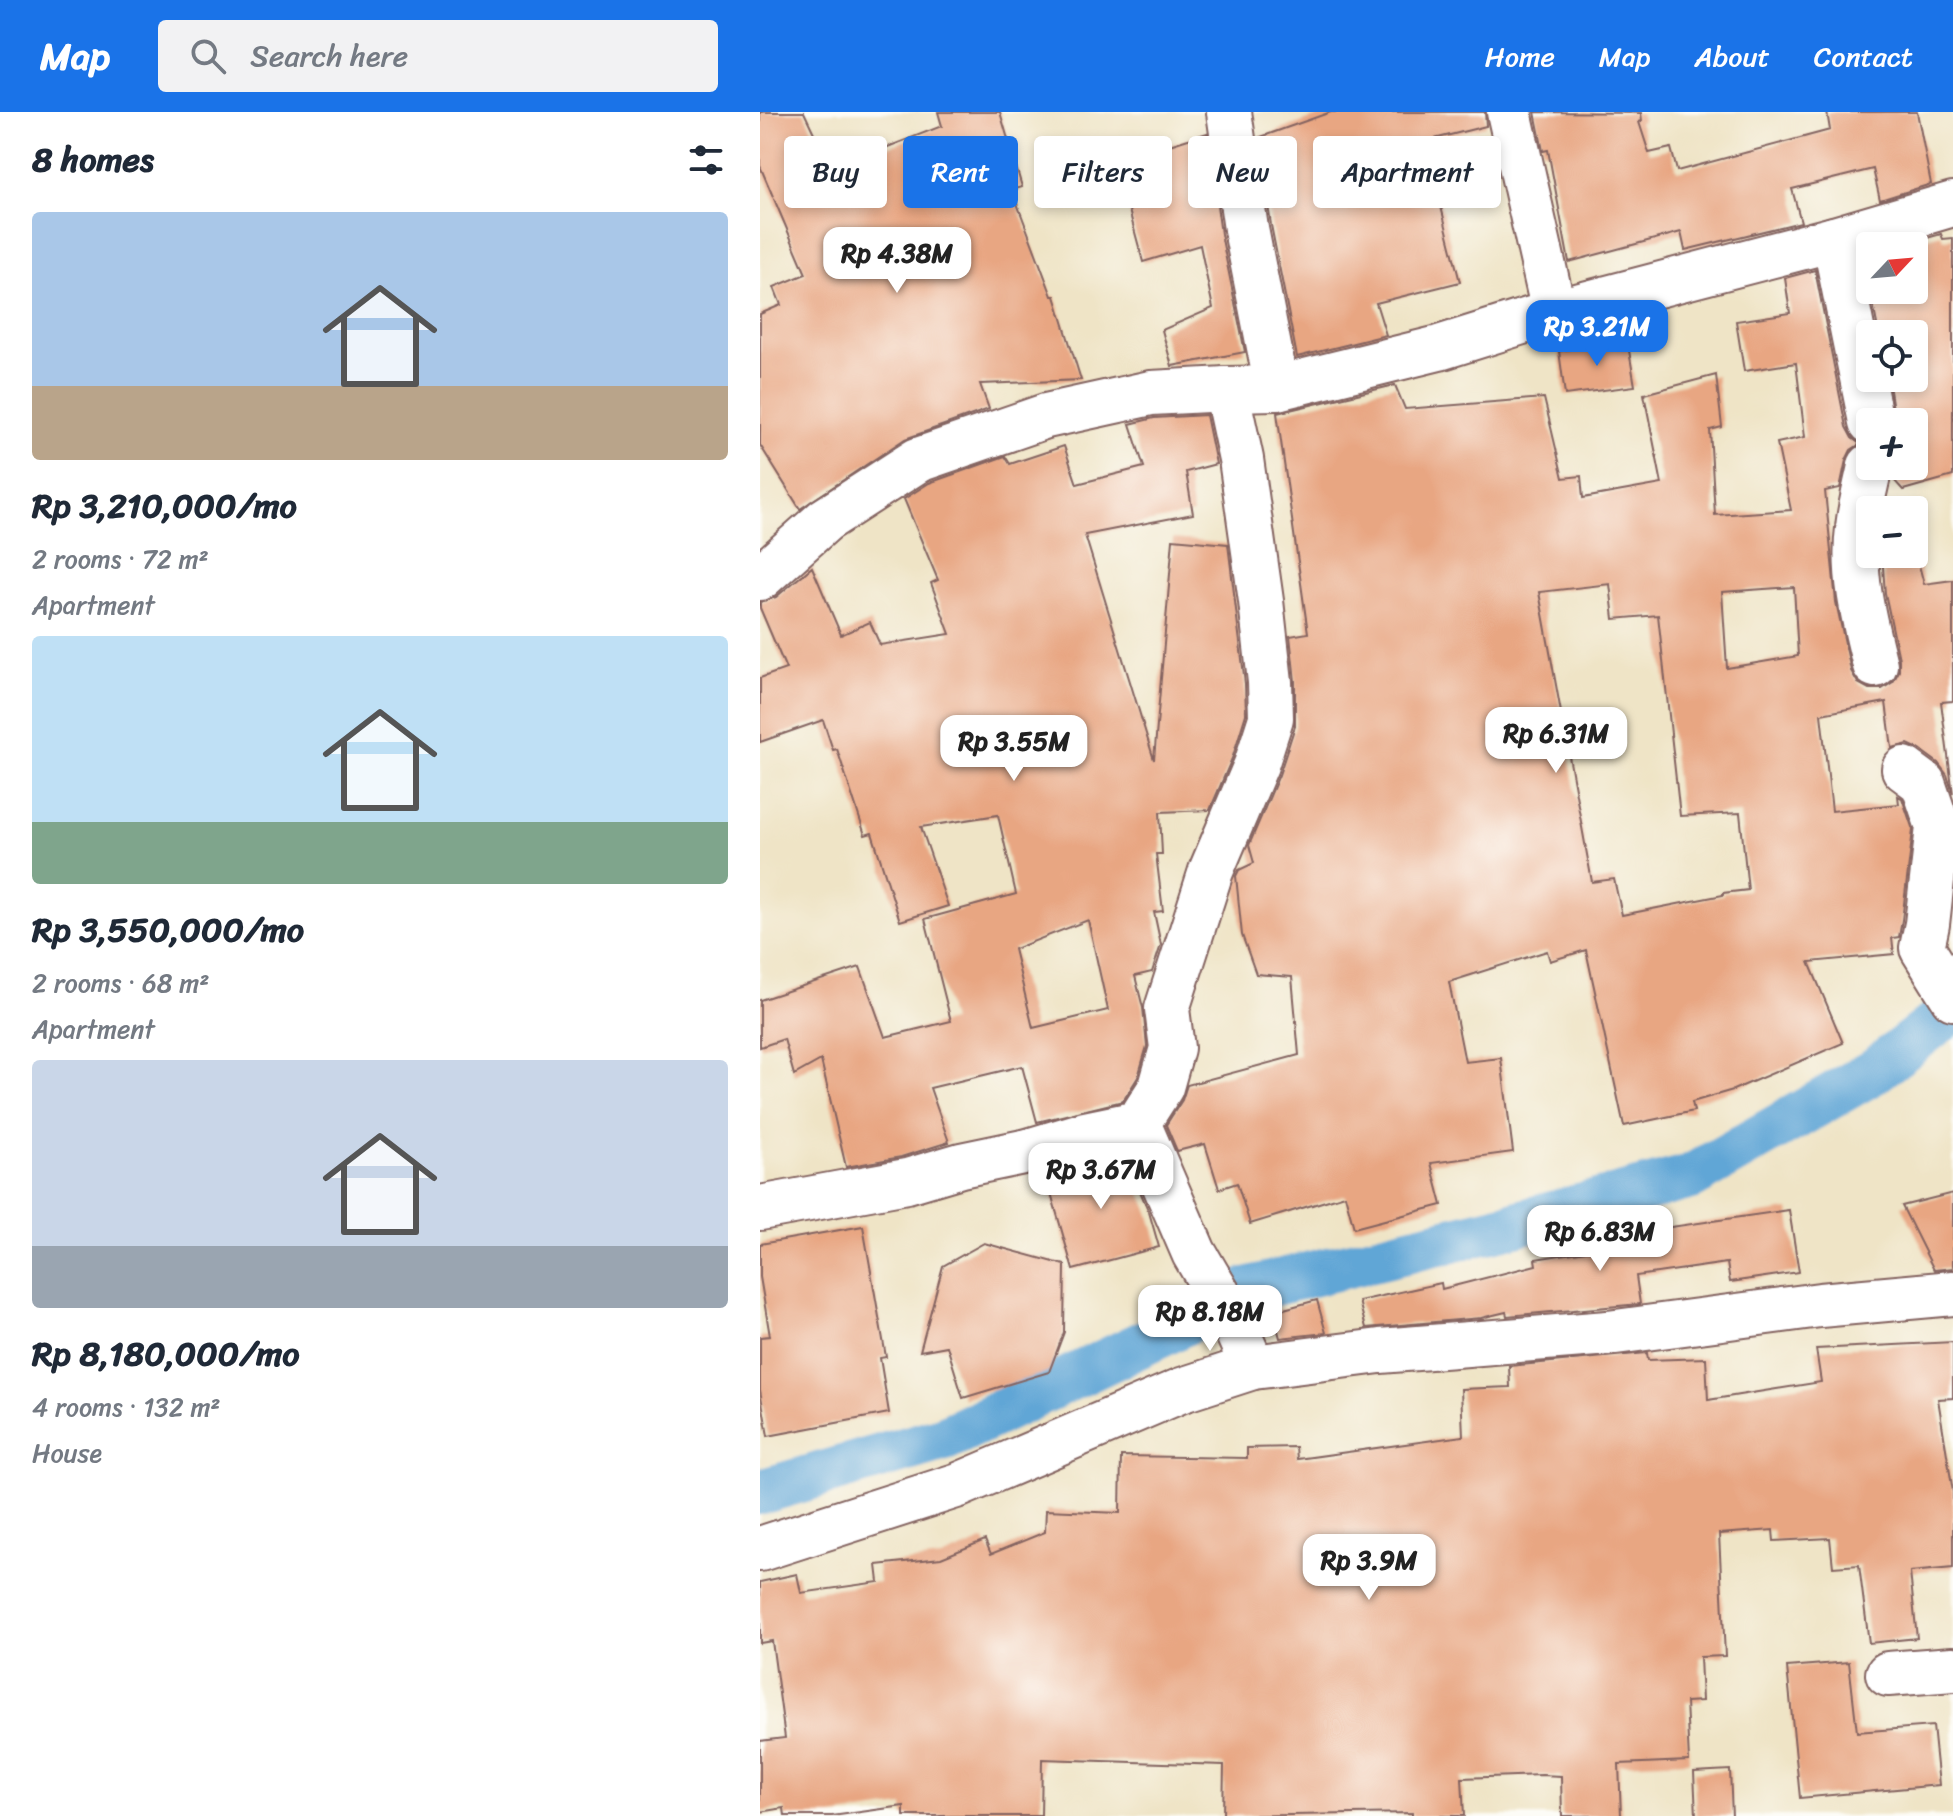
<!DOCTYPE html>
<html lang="en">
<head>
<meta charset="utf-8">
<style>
	body { margin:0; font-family:Sriracha,sans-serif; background:#f2f2f3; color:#1f2937; height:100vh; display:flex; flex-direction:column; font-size:30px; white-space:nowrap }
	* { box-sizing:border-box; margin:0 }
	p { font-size:26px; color:#747a83 }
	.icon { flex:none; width:44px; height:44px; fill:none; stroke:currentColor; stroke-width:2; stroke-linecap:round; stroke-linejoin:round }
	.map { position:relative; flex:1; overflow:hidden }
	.sheet { display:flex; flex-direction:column; background:#fff; width:760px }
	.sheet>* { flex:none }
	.hud { position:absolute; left:24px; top:24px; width:760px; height:72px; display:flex; gap:16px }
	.needle { width:52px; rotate:64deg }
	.controls { position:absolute; left:1096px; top:120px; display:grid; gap:16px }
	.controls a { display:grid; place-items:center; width:72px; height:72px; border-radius:8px; background:#fff; box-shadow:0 4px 12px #0003; font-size:40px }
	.price { position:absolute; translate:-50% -68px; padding:0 18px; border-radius:16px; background:#fff; color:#222; font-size:26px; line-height:52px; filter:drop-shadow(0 2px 4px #0008) }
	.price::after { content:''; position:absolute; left:50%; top:48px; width:24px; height:18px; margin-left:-12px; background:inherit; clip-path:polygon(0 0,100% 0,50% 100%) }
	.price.active { background:#1a73e8; color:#fff }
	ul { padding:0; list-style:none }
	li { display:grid; align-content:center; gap:16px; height:424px; padding:0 32px }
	li span { display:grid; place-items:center; height:248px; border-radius:8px; color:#555 }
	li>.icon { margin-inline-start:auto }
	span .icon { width:144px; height:144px; fill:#fffc; stroke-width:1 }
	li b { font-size:34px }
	h2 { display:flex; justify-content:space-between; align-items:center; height:96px; padding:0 32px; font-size:34px }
	.pill { padding:0 28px; border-radius:8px; background:#fff; box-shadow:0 4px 12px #0003; font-size:28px; line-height:72px }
	.pill.active { background:#1a73e8; color:#fff }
	header { display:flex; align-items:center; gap:48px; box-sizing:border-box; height:112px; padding:0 40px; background:#1a73e8; color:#fff }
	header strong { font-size:38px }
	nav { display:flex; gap:44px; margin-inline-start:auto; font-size:28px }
	.search { width:560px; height:72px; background:#f2f2f3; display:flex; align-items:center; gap:20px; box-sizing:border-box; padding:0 28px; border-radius:8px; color:#747a83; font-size:30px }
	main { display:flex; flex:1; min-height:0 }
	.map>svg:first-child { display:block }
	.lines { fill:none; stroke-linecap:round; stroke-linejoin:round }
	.canal { stroke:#60a6d6; stroke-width:46 }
	.building { fill:#e8a682; fill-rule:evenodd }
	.minor-casing { stroke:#846461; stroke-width:48 }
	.minor { stroke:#fff; stroke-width:44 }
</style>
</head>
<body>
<header>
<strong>Map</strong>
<div class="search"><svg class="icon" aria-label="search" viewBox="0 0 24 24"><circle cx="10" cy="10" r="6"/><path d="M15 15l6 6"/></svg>Search here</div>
<nav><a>Home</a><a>Map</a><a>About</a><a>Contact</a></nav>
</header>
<main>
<section class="sheet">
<h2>8 homes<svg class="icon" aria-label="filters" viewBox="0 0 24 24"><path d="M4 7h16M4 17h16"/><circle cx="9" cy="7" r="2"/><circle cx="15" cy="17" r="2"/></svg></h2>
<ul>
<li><span style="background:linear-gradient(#a9c7e8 70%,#b9a48a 0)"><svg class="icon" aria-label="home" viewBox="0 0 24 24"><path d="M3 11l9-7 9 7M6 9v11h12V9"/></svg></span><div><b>Rp 3,210,000/mo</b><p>2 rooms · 72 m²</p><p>Apartment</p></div></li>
<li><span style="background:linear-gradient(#bfe0f5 75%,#7fa58c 0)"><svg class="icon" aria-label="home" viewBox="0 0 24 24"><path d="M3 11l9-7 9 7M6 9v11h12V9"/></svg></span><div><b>Rp 3,550,000/mo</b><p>2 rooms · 68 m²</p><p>Apartment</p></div></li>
<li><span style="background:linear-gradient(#c9d6e8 75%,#9aa5b1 0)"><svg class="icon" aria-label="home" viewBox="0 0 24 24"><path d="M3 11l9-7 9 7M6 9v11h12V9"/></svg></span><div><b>Rp 8,180,000/mo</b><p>4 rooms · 132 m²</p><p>House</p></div></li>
</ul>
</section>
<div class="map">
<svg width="1193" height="1704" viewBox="0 0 1193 1704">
	<rect width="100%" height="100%" fill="#fdfcf7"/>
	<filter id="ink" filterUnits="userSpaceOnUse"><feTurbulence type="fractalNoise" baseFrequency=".0125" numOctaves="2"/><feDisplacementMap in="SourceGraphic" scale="16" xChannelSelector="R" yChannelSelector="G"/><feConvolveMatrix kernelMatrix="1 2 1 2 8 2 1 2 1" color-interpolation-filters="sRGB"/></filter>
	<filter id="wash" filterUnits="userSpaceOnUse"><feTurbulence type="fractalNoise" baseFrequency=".006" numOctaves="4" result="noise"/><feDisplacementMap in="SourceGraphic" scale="32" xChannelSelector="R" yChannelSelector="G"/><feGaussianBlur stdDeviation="1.8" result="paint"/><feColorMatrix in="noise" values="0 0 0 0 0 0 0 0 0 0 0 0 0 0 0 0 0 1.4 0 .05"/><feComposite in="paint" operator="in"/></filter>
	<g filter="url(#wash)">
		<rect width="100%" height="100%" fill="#efe4c6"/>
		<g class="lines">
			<path class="canal" d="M0,1380L185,1326L405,1221L486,1178L744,1115L931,1065L1113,960L1193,898"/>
		</g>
		<g id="blocks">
			<g class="building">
				<path d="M0,0H44L71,57L182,14L178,0H240L262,75L252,78L292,184H295L321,268L220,272L229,297L145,327L40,397L0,333V202L21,193L14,175L46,162L0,54Z"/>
				<path d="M571,0H725L726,14L666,29L675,58L672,59L700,170L616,191L626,223L537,245L511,113L498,26Z"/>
				<path d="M775,0L881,1L882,9L879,10L889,41L911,36L917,59L1070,18L1067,0H1157L1171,72L1120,88L1113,57L1032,77L1041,110L925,138L921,120L809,150L788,38L783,39Z"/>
				<path d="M447,21L461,122L485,240L412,254L402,218L453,196L440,133L383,150L356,50Z"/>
				<path d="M1181,122L1183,127L1193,126V364L1143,378L1133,367L1134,354H1154V310H1135L1128,266H1154V222H1119L1105,153L1110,152V178H1154V134H1139Z"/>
				<path d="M1055,158L1086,315L1092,326L1100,332L1091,338L1086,348L1080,376L1065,379L1076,490L1091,559L1098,571L1109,577H1122L1133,570L1139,559V547L1125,481L1122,442H1156L1164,472L1193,468V589L1181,590L1193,682L1187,663L1178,651L1159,637L1148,632L1132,636L1126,590L1061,602L1072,699L1139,692L1138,684L1142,686L1153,718L1142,808L1139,825L1132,826L1134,842L1049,850L1083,931L973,978L932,990L934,999L864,1014L826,838L790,849L787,839L689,870L705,950L741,946L753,1040L671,1051L682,1093L594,1116L585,1083L490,1112L477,1071L459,1077L445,1032L417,1039L406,1013L422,988L427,973L539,943L532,865L496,862L482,823L476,764L479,758L494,751L489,733L519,663L535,614V569L530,524L548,521L517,301L635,273L645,297L784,286L803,366L821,364L823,386L902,372L884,282L956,263L962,315L950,318L955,403L1031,398L1017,331L1045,325L1036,251L984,259L976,209L1030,201L1025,166ZM850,472L854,507L898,503L920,704L980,701L988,778L963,781V783L862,803L854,767L832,770L779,480ZM1034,475L1038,544L967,556L962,480Z"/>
				<path d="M867,227L875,274L805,283L799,239Z"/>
				<path d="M446,303L456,352L426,360L433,402L325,423L394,648L413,427L468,432L485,572L486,602L473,644L450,698L400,700L402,742H396L403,799L394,800L401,833L392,860L375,864L383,896L387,934L378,965L363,989L277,1010L262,954L170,976L189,1030L141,1045L86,1055L61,948L34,963L24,927L0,935V888L100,855L125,925L191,909L165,807L256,782L238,703L161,715L188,794L140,809L112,721L105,723L77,637L73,638L63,608L0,630V566L26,557L0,496V490L16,485L52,455L81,523L110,510L120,533L190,522L171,471L178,468L144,387L169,371L245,344L250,352L304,334L317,372L384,355L370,312L394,306ZM328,808L348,898L273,916L254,837Z"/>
				<path d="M363,1040L389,1100L399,1135L313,1158L285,1060Z"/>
				<path d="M1193,1081V1156L1174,1158L1142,1094Z"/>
				<path d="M1029,1098L1039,1160L970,1170L967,1151L876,1164L880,1192L747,1204L746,1200L721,1206L606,1216L599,1189L681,1171L682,1177L776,1153L775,1147L878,1131L876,1120Z"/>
				<path d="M103,1114L126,1245L120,1246L129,1301L8,1324L0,1278V1225L10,1224L0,1165V1132Z"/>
				<path d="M224,1131L305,1153L304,1220L289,1260L203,1286L187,1234L160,1239L183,1154Z"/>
				<path d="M557,1188L566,1221L520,1226L513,1200Z"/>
				<path d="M1193,1230V1286L1178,1287L1193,1380V1456L1150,1460L1157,1526L1109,1531L1099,1453L1073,1455L1070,1426L1014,1429L1013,1418L959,1422L965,1544L940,1545L942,1589L926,1590L929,1649L859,1652L861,1704H802L801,1664L782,1663L702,1666L704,1704H652V1701L463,1704L464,1653L282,1647L281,1704H144V1694L72,1704H25L24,1696L0,1700V1629L25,1626L12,1529L0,1531V1470L37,1462L41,1481L119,1470L117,1453L181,1446L225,1428L231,1442L285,1420L286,1398L360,1401L361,1344L487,1346V1336L536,1335L537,1347L703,1324L701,1277L750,1275L749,1254L887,1241L888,1248L946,1246L948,1288L1061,1270L1056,1237Z"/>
				<path d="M1089,1550L1097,1620L1173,1614L1179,1673L1040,1686L1027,1555Z"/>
				<path d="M970,1658L972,1704H936L934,1660Z"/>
			</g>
		</g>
	</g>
	<g filter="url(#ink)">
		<use href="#blocks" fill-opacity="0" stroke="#846461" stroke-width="2"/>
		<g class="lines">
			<g class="minor-casing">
				<g id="minor">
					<path d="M469,0L486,117L517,276"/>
					<path d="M749,0L794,200"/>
					<path d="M1074,127L1111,310"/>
					<path d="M1110,354C1106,374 1100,395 1098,416C1092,463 1104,508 1115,553"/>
					<path d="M0,466L65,408L158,348L286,304L391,281L466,277"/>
					<path d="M1144,657L1163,671L1178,715L1167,812L1162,836L1193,886"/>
					<path d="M0,1096L147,1069L201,1053L268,1039L325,1022L378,1011"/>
					<path d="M493,1255L468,1199L434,1141L378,1011L401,975L412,936L407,897L451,759L496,653L511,606L510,570L501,489L481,347L466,277L517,276L679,236L794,200L1074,127L1193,92"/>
					<path d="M0,1437L199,1373L422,1278L493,1255L620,1239L848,1221L1060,1193L1193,1181"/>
					<path d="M1128,1562L1193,1557"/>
				</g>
			</g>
			<use href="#minor" class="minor"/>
		</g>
	</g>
</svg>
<div class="controls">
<a><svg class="needle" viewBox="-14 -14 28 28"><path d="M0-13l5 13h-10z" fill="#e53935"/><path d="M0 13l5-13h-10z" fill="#747a83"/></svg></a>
<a><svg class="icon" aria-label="locate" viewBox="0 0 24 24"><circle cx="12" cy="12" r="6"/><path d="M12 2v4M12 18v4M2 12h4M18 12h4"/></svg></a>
<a>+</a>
<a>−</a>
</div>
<b class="price" style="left:137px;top:183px">Rp 4.38M</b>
<b class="price active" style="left:837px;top:256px">Rp 3.21M</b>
<b class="price" style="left:796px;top:663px">Rp 6.31M</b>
<b class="price" style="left:254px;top:671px">Rp 3.55M</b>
<b class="price" style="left:341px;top:1099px">Rp 3.67M</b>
<b class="price" style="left:840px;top:1161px">Rp 6.83M</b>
<b class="price" style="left:450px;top:1241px">Rp 8.18M</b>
<b class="price" style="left:609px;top:1490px">Rp 3.9M</b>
<div class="hud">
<a class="pill">Buy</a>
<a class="pill active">Rent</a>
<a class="pill">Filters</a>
<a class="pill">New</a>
<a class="pill">Apartment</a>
</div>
</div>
</main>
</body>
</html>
